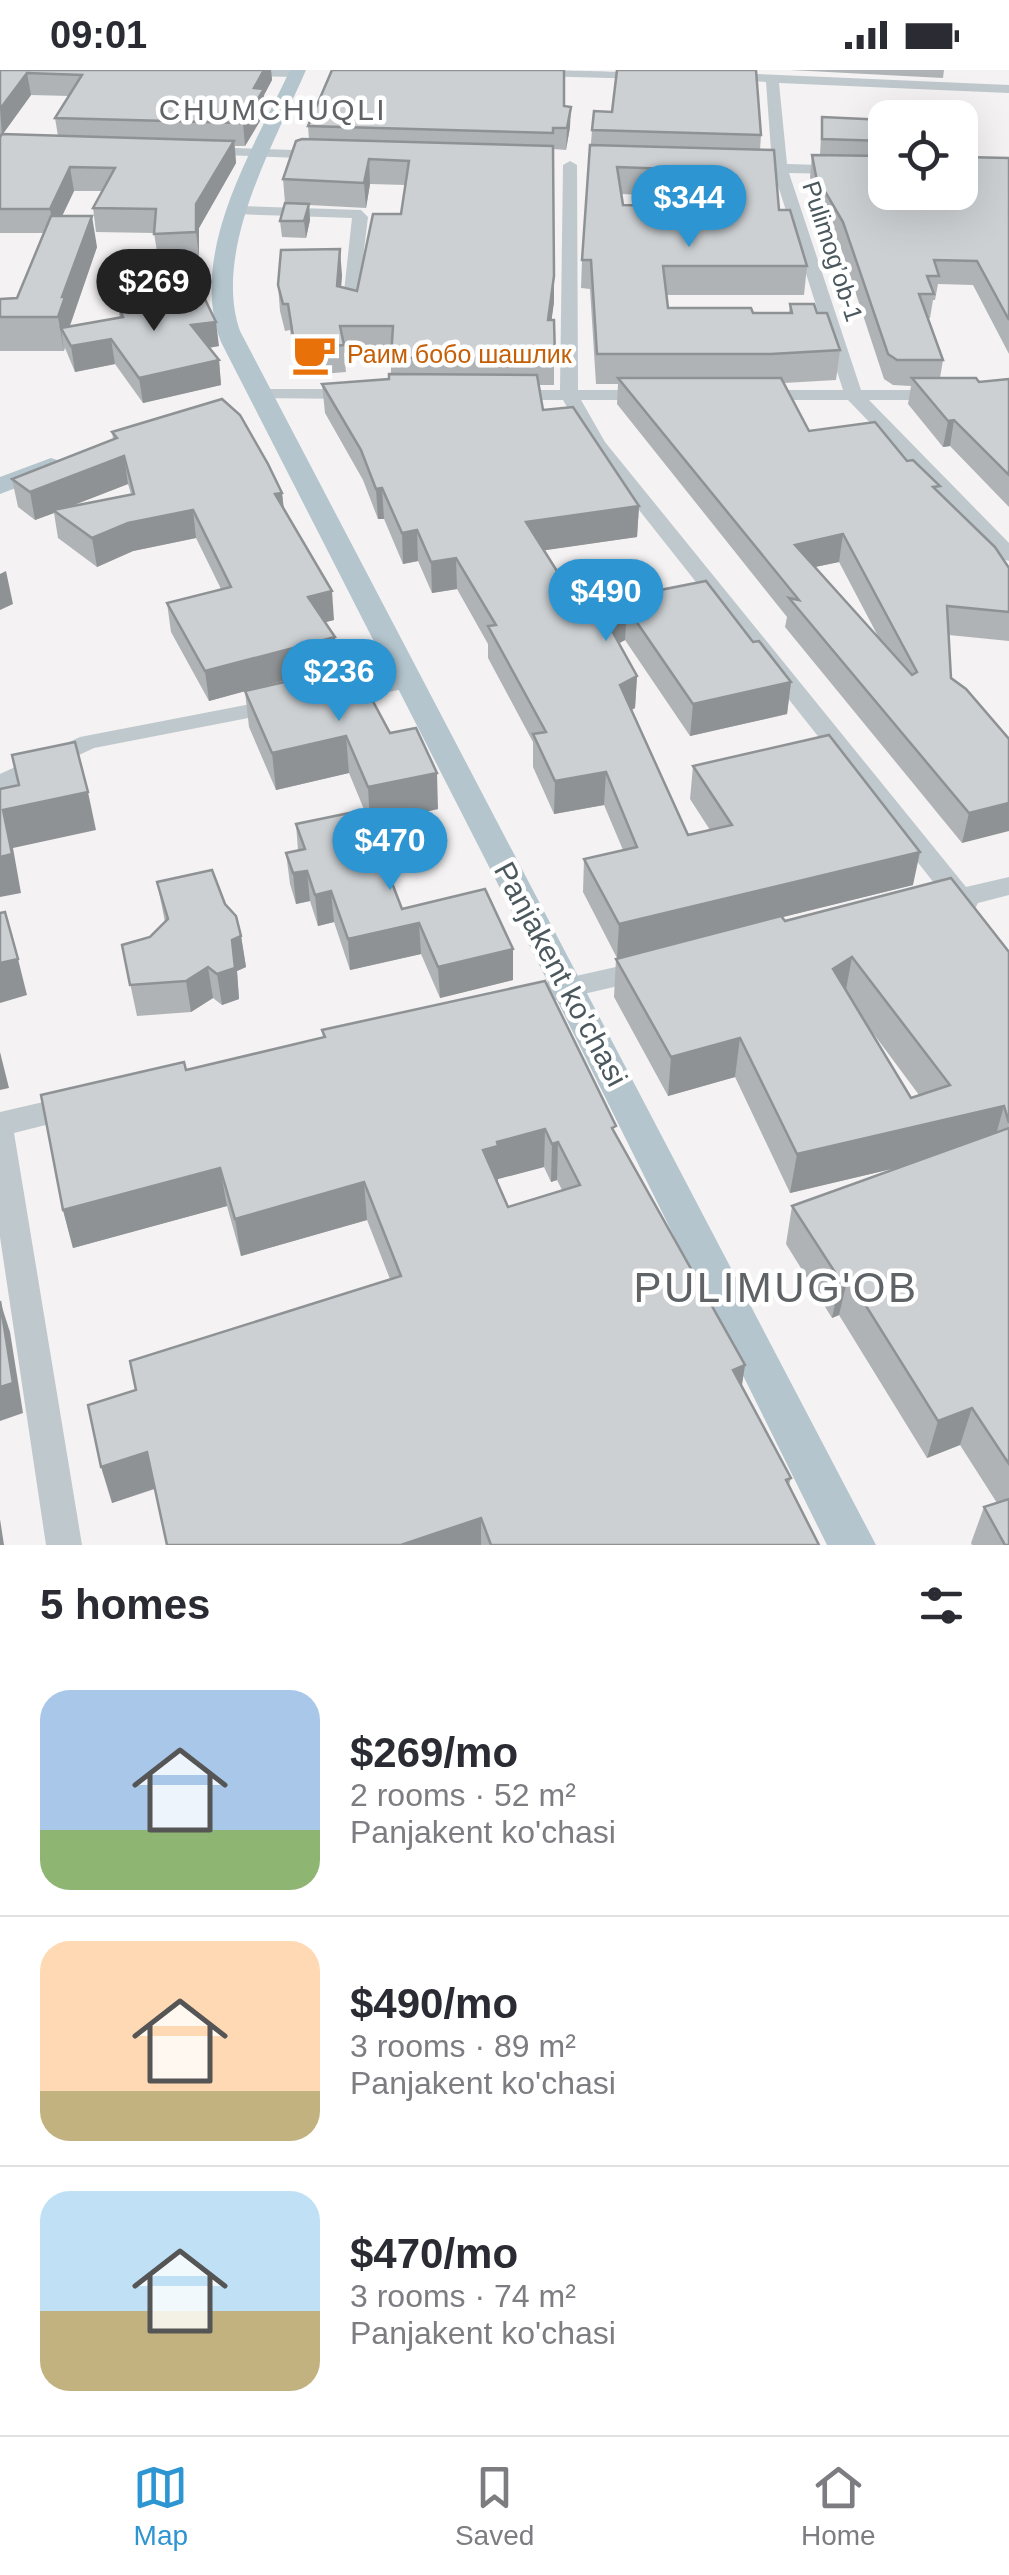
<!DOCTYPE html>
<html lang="en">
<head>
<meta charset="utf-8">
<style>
	body { margin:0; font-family:Arial,sans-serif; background:#f7f7f7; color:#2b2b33; height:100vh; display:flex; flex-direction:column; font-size:38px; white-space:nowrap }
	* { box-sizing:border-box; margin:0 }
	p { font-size:32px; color:#7c7c81 }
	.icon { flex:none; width:55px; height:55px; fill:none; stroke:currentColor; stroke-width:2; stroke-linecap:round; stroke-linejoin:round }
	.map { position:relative; height:1475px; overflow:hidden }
	.panel { display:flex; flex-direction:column; background:#fff; flex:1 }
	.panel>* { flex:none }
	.tools { position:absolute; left:868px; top:30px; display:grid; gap:20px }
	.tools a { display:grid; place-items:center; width:110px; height:110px; border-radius:20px; background:#fff; box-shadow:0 10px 40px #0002; font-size:50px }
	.price { position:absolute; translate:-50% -85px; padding:0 22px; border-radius:35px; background:#2d95d2; color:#fff; font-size:32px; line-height:65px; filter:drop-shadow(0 2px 5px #0008) }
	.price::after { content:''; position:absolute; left:50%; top:60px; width:30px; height:22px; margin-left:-15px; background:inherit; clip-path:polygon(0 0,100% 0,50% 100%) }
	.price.current { background:#222; color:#fff }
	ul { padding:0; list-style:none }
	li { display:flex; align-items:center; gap:30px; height:250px; padding:0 40px }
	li+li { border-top:2px solid #e1e1e2 }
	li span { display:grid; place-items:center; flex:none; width:280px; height:200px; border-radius:30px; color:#555 }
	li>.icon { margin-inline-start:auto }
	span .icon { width:120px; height:120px; fill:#fffc; stroke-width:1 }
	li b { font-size:42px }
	h2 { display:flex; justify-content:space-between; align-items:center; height:120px; padding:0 40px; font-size:42px }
	.status { display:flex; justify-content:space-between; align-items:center; height:70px; padding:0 50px; background:#fff; direction:ltr }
	.status svg { height:28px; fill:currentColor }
	.dock { display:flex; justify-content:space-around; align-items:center; height:140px; border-top:2px solid #e1e1e2; background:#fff; font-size:28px; color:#7c7c81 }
	.dock a { display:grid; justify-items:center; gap:5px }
	.dock .current { color:#2d95d2 }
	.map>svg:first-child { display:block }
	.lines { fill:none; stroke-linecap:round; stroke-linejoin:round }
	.minor { fill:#bfc8cc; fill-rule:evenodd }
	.major { fill:#b4c5cd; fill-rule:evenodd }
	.wall { fill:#afb3b5; fill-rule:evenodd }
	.shaded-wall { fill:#8f9294 }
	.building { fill:#ccd0d3; stroke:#8f9294; stroke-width:2.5; fill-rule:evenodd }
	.labels { text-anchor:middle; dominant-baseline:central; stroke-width:9; stroke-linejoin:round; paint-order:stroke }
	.far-street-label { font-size:25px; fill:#4b585d; stroke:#fff }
	.far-food-label { font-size:25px; fill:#c56008; stroke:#fff; text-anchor:start }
	.far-quarter-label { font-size:30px; letter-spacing:2.5px; fill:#5f6366; stroke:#fff }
	.street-label { font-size:30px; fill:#4b585d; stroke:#fff }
	.near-quarter-label { font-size:42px; letter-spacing:2.5px; fill:#5f6366; stroke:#fff }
</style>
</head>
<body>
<div class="status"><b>09:01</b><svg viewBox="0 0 49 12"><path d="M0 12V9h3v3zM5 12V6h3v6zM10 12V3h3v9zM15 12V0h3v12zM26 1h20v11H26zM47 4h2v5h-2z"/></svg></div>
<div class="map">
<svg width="1009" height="1475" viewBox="0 0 1009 1475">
	<rect width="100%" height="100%" fill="#f4f2f2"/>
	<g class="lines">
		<g class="minor">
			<path d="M231,0H300L303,3L296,7L236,6Z"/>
			<path d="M460,0C495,0 632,0 654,5L647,9L467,4Z"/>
			<path d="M757,4L1009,15V23L779,13L787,94L885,97V105L789,103L861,320H1009V330H869L1009,473V491L1002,489L848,330H759L750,325L759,320H843L774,103L745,102L738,98L745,94H772L766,12L752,11V5Z"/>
			<path d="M205,77L325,81L332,85L325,89L200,84V78Z"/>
			<path d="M570,91L577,95L578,320H649L658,325L649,330H581L605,372L966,817L1009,807V825L978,833L974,841C964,844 963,839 954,838C943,837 936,844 925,841L921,834L925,827L942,823L590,378L563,330H509L500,325L509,320H560L563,95Z"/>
			<path d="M240,136L361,140L368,147L356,244L342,240L352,148L235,144V138Z"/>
			<path d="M258,319H354L363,324L354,329L252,328V320Z"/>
			<path d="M406,605L414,607L417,612L414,617L336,632L324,625L336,618Z"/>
			<path d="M277,629L285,631L289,636L285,641L94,678L0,722V704L80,667Z"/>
			<path d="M647,890L657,893L661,900L657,907L549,932L539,929L535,922L539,915L549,912Z"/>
			<path d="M78,1024L89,1028L93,1036L89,1044L14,1063L82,1475H46L0,1167V1042Z"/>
		</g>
		<g class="major">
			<path d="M290,0H306C274,74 212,180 240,261L876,1475H827L551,918L221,272C187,182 253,80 290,0Z"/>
			<path d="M51,388L60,391L64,396L60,401L0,424V407Z"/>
		</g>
	</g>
	<g class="wall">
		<path d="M0,0H271L272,10L264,25L266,41L245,76H235L236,93L199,158V186L158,188L154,163L96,162L93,138L102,121H74L62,146L97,177L70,256L120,248L118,236L219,276L209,278L219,290L221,315L143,333L115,294L75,302L65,278L64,281H0V229L17,228L44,163H0V67L2,65H0ZM31,25L69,26L55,48L58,66L3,64Z"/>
		<path d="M617,0H767H756L761,65L760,80L779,140L807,196L804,225H667L668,238L753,243H789L790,234L817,243L840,280L836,310L784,313L809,361L907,391L939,422L1009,498V571L949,565L951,608L1009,669L962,773L785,557L787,547L617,334L618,314H596L590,219L581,218L582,190L592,60L612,42ZM621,124L667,126V136L623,135ZM839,492L880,570L815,497Z"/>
		<path d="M790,0H944L943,8Z"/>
		<path d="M564,36L570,57L566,80L553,79L554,232L551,250H554V315H539L543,340L639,436L637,467L544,480L579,536L706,511L753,572L791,612L787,644L690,666L625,570L619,573L637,606L635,638L631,640L688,765L710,760L690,729L693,696L913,815L782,847L785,851L1009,882V1475H972L971,1473L984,1437L997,1433L960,1375L927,1388L839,1245L832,1248L786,1174L792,1136L904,1096L790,1123L735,1007L668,1026L614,927L616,889L617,888L583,822L584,789L623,780L604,735L554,744L533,697V672L488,588V574L457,519L432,523L418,491L403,494L384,449H378L363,410L325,343L322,314L389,309L391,304V283H344L346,302L297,306L290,260L285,261L280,241L278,215L342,205L341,217L357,221L401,144L406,115L370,114L366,138L309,135L310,150L306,168L282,167L280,151L285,133L283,109L309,70L308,56ZM867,955L919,1025L911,1028Z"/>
		<path d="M822,47L885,50V122L963,85L964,87L1009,88V284L973,215L938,214L935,230H933L930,248H928L943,290L940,308L979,312L1009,309V437L950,376L943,377L908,334L911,316L893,315L884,309L840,175L814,128L810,107L812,85H820Z"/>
		<path d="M112,362L282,423L284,440L334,550L325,552L337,596L253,619L390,663L438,739L370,754L349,703L276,720L249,657L245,621L209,631L171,562L167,533L221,519L196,468L133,481L97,497L58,468L54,443L35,450L18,437L12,409L113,369ZM128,414L131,424L71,436Z"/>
		<path d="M296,754L402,839L513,879V910L440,928L421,884L350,900L334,852L318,856L310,831L296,834L290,814L286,783L298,780Z"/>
		<path d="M157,812L225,834L241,866L246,897L237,901L239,929L222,935L213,928L191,942L137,946L122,875L150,867L165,852Z"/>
		<path d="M322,960L616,1065L745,1295L742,1316L791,1408L789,1415L819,1475H167L155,1419L112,1433L136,1320L390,1209L367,1150L241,1186L227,1136L73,1178L63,1140L186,1000L323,968ZM544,1097L551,1112L557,1110L562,1120L508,1137L498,1114V1109Z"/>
	</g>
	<g class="shaded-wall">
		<path d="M264,0H271L272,10L264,25L266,41L245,76L243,53L254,18Z"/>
		<path d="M27,3L31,25L2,65L0,39Z"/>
		<path d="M571,37L570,57L566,80L567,58Z"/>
		<path d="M234,71L236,93L199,158V186L196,162V134Z"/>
		<path d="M369,89L370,114L366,138L364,113Z"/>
		<path d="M70,97L74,121L54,163L50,139Z"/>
		<path d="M309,134L310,150L306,168L304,151Z"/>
		<path d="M92,146L97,177L70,255L71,260L61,258L64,281L58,247L62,227Z"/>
		<path d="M340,179L342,205L339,242L337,216Z"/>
		<path d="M554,206V232L548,277V250Z"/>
		<path d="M216,252L219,276L194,280L191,255Z"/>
		<path d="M111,269L115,294L75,302L71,276Z"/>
		<path d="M219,290L221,315L143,333L139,308Z"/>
		<path d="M954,350L950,376L943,377L948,351Z"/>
		<path d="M124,386L128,414L56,442L53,440L54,443L35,450L30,422Z"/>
		<path d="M382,418L384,449H378L376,419Z"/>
		<path d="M282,423L285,451L275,424Z"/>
		<path d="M639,436L637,467L526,483V452Z"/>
		<path d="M193,440L196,468L133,481L97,497L92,468L128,453Z"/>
		<path d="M417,460L418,491L403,494L402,463Z"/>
		<path d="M843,464L839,492L791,502L795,475Z"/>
		<path d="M456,488L457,519L432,523L431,492Z"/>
		<path d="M6,501L13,534L0,540V504Z"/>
		<path d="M332,521L334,550L311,556L308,527Z"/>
		<path d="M627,538L625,570L604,582L606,550Z"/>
		<path d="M335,567L337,596L209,631L205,601Z"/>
		<path d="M637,606L635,638L618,647L620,615Z"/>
		<path d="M791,612L787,644L690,666L693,634Z"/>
		<path d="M346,666L349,703L276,720L272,683Z"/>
		<path d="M606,702L604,735L554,744L555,711Z"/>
		<path d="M437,703L438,739L370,754L368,717Z"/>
		<path d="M88,722L96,760L13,778L21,823L0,827V787L3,740Z"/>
		<path d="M1009,733V761L962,773L969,743Z"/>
		<path d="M920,782L913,815L617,888L619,854Z"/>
		<path d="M307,801L310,831L296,834L293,803Z"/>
		<path d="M331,821L334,852L318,856L315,825Z"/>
		<path d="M419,853L421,884L350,900L348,869Z"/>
		<path d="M241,866L246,897L237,901L239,929L222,935L217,904L232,870Z"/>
		<path d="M513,879V910L440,928L438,897Z"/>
		<path d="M852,887L845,925L833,899Z"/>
		<path d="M18,889L27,925L0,933V893Z"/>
		<path d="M208,897L213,928L191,942L186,911Z"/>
		<path d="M740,968L735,1007L668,1026L671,987Z"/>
		<path d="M0,982L9,1018L0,1020Z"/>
		<path d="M1004,1036L993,1075L790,1123L797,1084Z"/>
		<path d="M545,1059L544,1097L498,1109V1114L483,1080L497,1072Z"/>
		<path d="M558,1072L557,1110L551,1112L552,1074Z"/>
		<path d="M220,1098L227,1136L73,1178L63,1140Z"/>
		<path d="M364,1112L367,1150L241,1186L235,1149Z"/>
		<path d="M848,1207L839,1245L832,1248L840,1210Z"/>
		<path d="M0,1231L10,1262L23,1343L0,1351Z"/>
		<path d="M745,1295L739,1332L733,1300Z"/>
		<path d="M972,1338L960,1375L927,1388L938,1351Z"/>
		<path d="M147,1382L156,1418L112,1433L101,1397Z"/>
		<path d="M481,1448V1475H401Z"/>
		<path d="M0,1449L4,1475H0Z"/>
	</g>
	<g class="building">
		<path d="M0,0H264L254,18L264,19L243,53L55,48L82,5L27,3L0,39Z"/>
		<path d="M332,0H564V36L571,37L567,58H553V63L308,56Z"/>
		<path d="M617,0H756L761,65L592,60L594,41L612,42Z"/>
		<path d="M822,47L885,50V71L822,69Z"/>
		<path d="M2,64L234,71L196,134V162L154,164L156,139L93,138L115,98L70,97L50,139H0V67Z"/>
		<path d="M960,65H964L965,72L960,76Z"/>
		<path d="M302,69L553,76L554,206L548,250H554L555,288H391L393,256H340L344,275L295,279L288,234H283L278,215L281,180L340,179L337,216L357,221L373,144H401L409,91L369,89L364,113L283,109L296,71Z"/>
		<path d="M590,75L774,80L779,140H790L807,196H663L668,238H751L753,243H792L790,234H814L817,243H827L840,280L771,284H597L591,190H582ZM617,97L669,99V136L623,135Z"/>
		<path d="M960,76L964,87L1009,88V250L977,191L934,190L939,206H927L934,224H919L943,290H897L888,284L843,152L816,106L812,85L885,86V122H960Z"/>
		<path d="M285,133L309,134L304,151H280Z"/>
		<path d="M51,146H92L62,227H65L58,247H0V229L17,228Z"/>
		<path d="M202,223L216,252L191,255L219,290L139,308L111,269L71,276L61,258L123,247L118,236Z"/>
		<path d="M389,304L537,305L543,340L573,337L639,436L526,452L579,536L706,511L753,572L759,571L791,612L693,634L627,538L606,550L637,606L620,615L688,765L732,755L693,696L829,665L920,782L619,854L584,789L637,777L606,702L555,711L533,664L546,662L488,556L496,555L456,488L431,492L417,460L402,463L382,418L376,419L361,380L322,314L389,309Z"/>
		<path d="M618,308H781L809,361L875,352L907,391L913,390L940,416L933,417L995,477L1009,498V542L947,536L951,608L966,619L1009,669V733L969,743L789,528L799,530ZM843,464L917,602L912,605L795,475Z"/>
		<path d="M912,308H976L979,312L1009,309V405L954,350L948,351Z"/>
		<path d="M222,329L240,345L268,394L282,423L275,424L332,521L308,527L335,567L205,601L167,533L231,517L193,440L128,453L92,468L53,440L134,424L124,386L30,422L12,409L117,368L112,362Z"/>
		<path d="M354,596L390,663L416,658L437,703L368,717L346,666L272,683L245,621Z"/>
		<path d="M75,672L88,722L3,740L12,784L0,787V719L19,715L12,685Z"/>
		<path d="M364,740L402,839L485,819L513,879L438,897L419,853L348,869L331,821L315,825L307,801L293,803L286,783L305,779L296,754Z"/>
		<path d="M212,800L225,834L236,846L241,866L232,870L235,898L217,904L208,897L186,911L130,915L122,875L150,867L168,849L157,812Z"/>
		<path d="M951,808L1009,882V1053L1004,1036L797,1084L740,968L671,987L616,889L781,846L785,851ZM852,887L950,1015L911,1028L833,899Z"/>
		<path d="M5,842L18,889L0,893V843Z"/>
		<path d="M545,911L616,1056L612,1058L745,1295L733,1300L791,1408L786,1410L819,1475H491L481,1448L401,1475H167L147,1382L101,1397L88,1335L136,1320L130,1291L401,1206L364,1112L235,1149L220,1098L63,1140L41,1025L184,992L186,1000L325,967L322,960ZM545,1059L552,1074L558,1072L580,1115L508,1137L483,1080L498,1076L497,1072Z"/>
		<path d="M1009,1058V1394L972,1338L938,1351L848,1207L840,1210L792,1136Z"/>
		<path d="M0,1231L13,1313L0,1317Z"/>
		<path d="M1009,1429V1475H1005L984,1437Z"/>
	</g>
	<defs>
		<g id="cafe-bare" transform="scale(3.45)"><path d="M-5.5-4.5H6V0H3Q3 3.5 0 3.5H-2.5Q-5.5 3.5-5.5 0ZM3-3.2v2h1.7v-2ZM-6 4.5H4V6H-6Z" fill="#e8710a" stroke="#fff" stroke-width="2.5" paint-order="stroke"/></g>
	</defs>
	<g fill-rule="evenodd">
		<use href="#cafe-bare" x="314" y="284"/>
	</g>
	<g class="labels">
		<g class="far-street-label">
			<text transform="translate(833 181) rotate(72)">Pulimog’ob-1</text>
		</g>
		<g class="far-food-label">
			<text x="347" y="284">Раим бобо шашлик</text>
		</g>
		<g class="far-quarter-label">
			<text x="273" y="39">CHUMCHUQLI</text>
		</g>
		<g class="street-label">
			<text transform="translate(561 904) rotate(62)">Panjakent ko'chasi</text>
		</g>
		<g class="near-quarter-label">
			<text x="776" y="1217">PULIMUG'OB</text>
		</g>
	</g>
</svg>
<div class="tools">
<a><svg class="icon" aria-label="locate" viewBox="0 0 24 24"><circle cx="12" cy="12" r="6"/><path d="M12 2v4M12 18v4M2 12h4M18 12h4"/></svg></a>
</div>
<b class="price" style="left:689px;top:180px">$344</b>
<b class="price current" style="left:154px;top:264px">$269</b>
<b class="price" style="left:606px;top:574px">$490</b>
<b class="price" style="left:339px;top:654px">$236</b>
<b class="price" style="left:390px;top:823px">$470</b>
</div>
<section class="panel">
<h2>5 homes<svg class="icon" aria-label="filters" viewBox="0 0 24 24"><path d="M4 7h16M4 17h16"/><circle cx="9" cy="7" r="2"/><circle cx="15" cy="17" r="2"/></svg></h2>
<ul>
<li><span style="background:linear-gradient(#a9c7e8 70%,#8fb573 0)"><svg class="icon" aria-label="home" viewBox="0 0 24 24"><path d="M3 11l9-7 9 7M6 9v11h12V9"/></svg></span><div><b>$269/mo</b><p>2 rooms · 52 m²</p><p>Panjakent ko'chasi</p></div></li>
<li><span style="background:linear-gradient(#ffd9b3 75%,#c2b280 0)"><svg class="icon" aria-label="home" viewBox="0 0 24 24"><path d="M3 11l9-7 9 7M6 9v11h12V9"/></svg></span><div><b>$490/mo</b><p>3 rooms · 89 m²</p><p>Panjakent ko'chasi</p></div></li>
<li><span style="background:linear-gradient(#bfe0f5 60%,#c2b280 0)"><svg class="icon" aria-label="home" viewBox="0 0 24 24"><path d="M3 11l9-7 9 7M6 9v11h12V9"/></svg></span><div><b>$470/mo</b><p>3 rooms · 74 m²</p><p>Panjakent ko'chasi</p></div></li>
</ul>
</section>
<nav class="dock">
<a class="current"><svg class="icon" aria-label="map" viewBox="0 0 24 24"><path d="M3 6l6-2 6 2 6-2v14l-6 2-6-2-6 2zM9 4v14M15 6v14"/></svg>Map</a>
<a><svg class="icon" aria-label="saved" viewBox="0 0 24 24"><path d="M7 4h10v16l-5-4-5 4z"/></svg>Saved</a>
<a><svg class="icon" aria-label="home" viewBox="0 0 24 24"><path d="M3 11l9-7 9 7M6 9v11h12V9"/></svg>Home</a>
</nav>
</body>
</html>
